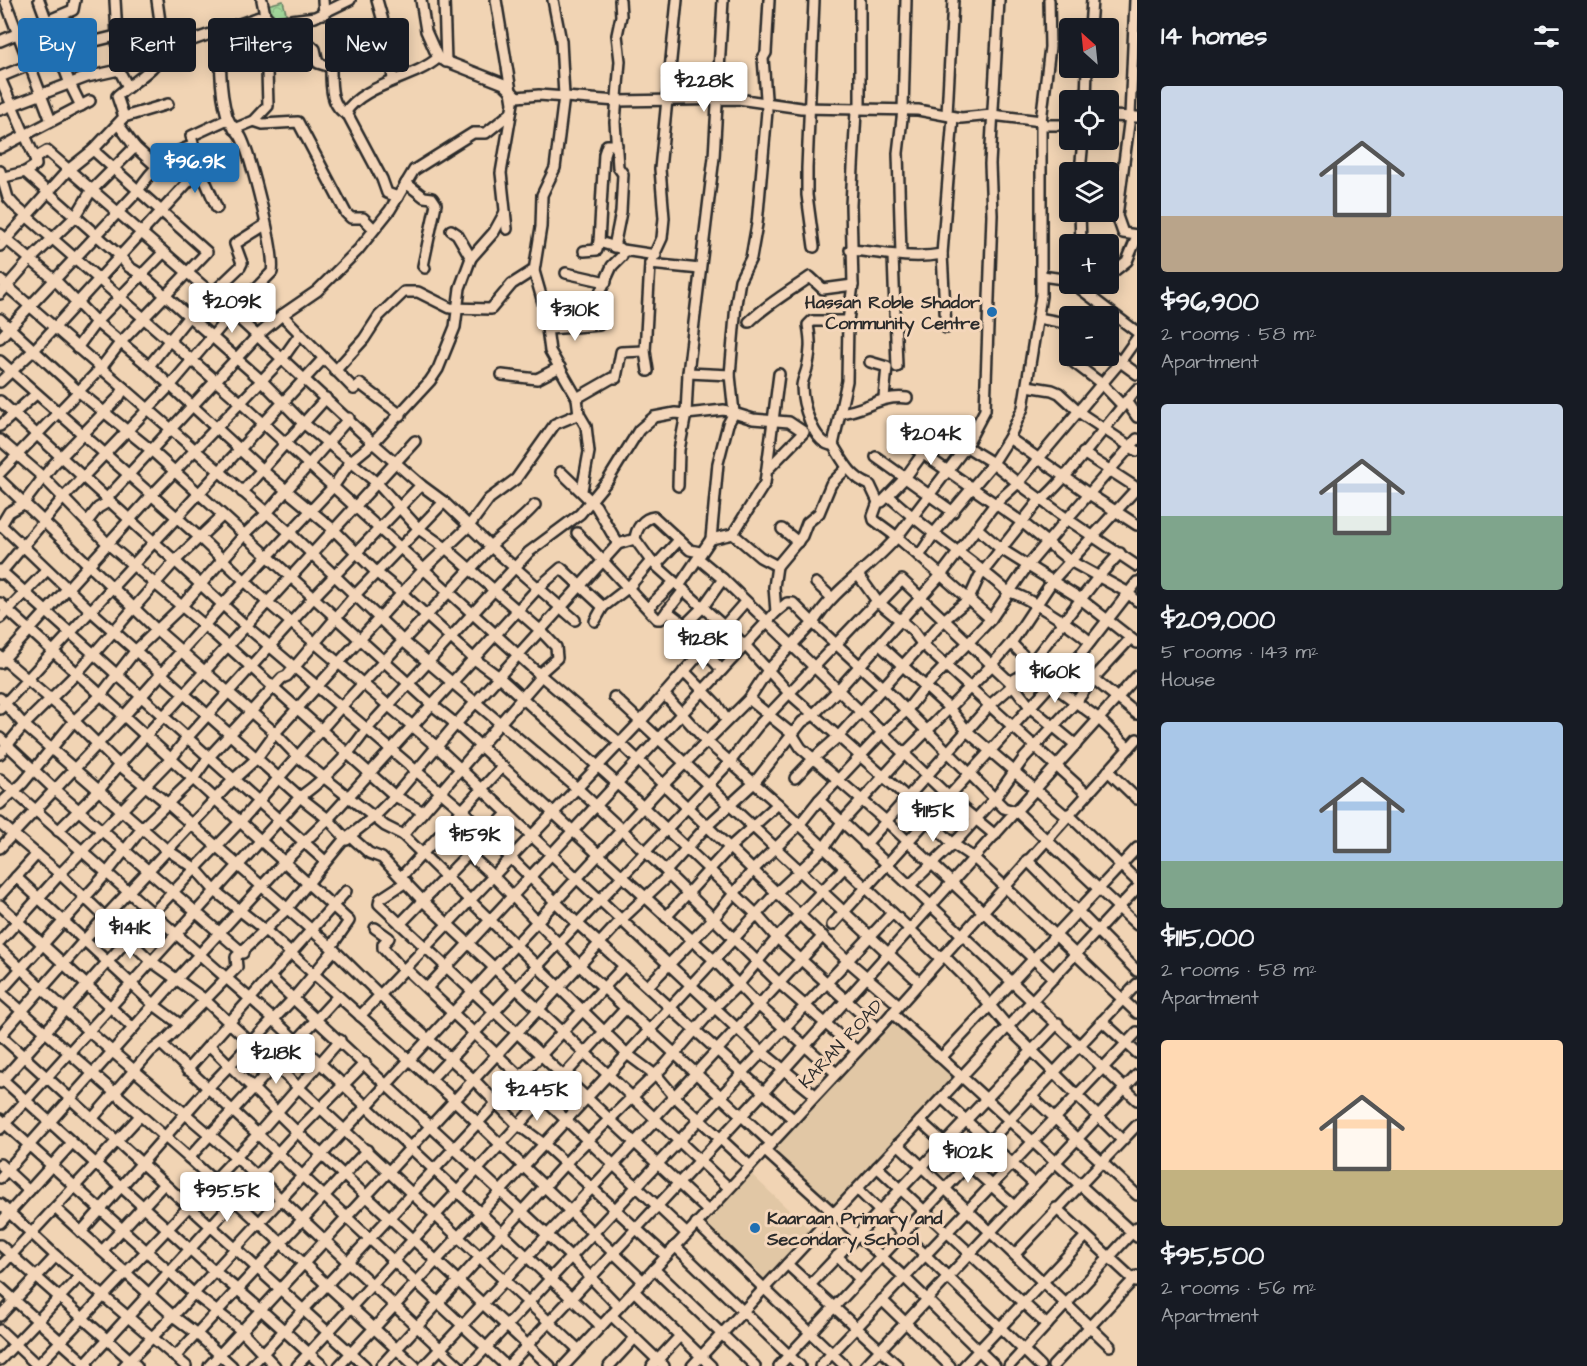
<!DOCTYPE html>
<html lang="en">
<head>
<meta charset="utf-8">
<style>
	body { margin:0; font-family:"Architects Daughter",sans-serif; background:#242831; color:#f1f3f6; height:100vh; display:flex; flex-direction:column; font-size:22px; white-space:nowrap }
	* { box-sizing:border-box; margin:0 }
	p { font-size:20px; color:#9ea1a6 }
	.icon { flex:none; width:33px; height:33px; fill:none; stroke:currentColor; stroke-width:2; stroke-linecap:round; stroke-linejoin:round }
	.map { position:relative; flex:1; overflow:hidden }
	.details { display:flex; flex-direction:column; background:#171b24; width:450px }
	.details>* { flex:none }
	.guide { position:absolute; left:18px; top:18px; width:570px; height:54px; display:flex; gap:12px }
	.needle { width:39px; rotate:333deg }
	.buttons { position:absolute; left:1059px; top:18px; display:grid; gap:12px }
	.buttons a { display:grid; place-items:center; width:60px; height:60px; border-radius:6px; background:#171b24; box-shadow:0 3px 15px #0003; font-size:30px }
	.price { position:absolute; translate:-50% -51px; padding:0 14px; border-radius:6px; background:#fff; color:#222; font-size:20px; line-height:39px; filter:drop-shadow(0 2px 3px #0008) }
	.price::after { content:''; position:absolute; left:50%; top:36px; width:18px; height:14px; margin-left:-9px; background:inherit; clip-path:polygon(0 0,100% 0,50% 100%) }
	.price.current { background:#1f6fb2; color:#fff }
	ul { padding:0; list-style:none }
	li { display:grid; align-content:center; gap:12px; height:318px; padding:0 24px }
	li span { display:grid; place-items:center; height:186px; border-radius:6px; color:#555 }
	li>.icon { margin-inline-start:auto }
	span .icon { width:108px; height:108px; fill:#fffc; stroke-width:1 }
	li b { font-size:26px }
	h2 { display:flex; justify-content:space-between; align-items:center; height:72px; padding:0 24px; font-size:26px }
	.pill { padding:0 21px; border-radius:6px; background:#171b24; box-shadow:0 3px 15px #0003; font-size:21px; line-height:54px }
	.pill.current { background:#1f6fb2; color:#fff }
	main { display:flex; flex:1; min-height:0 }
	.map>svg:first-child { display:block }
	.built { fill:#e1c7a5 }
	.forest { fill:url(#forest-crowns); stroke:#688264; stroke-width:1.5 }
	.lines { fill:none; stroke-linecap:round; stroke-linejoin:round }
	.minor-casing { stroke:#2b2b2b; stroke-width:14 }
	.minor { stroke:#f4d6ba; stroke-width:9 }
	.poi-dot { fill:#1f6fb2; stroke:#f4d6ba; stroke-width:2 }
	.labels { text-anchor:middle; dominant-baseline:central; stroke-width:6; stroke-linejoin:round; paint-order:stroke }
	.poi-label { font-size:18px; font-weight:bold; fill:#2b2b2b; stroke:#f4d6ba; text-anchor:end }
	.street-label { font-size:18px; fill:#2b2b2b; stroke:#f4d6ba }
</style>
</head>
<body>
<main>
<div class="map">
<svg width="1137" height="1366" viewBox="0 0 1137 1366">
	<defs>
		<pattern id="forest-crowns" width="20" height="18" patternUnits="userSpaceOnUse" patternTransform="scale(1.5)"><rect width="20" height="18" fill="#a4da9d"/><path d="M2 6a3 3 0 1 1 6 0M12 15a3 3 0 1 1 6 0" fill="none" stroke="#8dbb87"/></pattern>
	</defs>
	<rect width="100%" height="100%" fill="#f1d4b4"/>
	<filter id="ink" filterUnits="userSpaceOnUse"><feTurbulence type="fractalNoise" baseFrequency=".0167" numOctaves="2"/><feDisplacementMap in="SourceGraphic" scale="12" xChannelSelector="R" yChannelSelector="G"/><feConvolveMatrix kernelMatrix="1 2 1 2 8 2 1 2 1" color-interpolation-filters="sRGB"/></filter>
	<g filter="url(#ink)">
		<g class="built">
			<path d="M896,1021L957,1079L836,1208L772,1152Z"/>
			<path d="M749,1172L811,1231L763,1283L699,1225Z"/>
		</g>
		<path class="forest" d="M283,1L287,17L270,18L267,5Z"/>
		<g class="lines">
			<g class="minor-casing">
				<g id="minor">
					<path d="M5,0L51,121"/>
					<path d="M39,0L70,84L81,106"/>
					<path d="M115,0L119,70L128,87"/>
					<path d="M157,0L164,50"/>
					<path d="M262,0L265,15L270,20"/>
					<path d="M323,0L324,14"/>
					<path d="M377,0L389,42L393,80"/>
					<path d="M421,0L426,31L438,58"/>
					<path d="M444,0L446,62"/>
					<path d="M496,0L513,103L501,173L507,229"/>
					<path d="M553,0L561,41L564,96L555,168L542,195L541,227L534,271L544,306L550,351L577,398L579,414L586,426L589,452L582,490"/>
					<path d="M814,0L807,168V195L814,247"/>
					<path d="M860,0V104L856,111L851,205L853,285L848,321L847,381L833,445C843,461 851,478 870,485L878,502"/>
					<path d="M1135,0L1130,116L1117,216L1123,233L1137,235"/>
					<path d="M285,22L315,49L318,63L331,67C331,85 330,107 348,115L382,179L387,193L398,197"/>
					<path d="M1090,28L1092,0"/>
					<path d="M0,41L73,10L75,0"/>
					<path d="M289,59L293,53L292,29"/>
					<path d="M0,77L75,46L116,36"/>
					<path d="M0,78L35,158"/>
					<path d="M1086,100L1087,68"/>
					<path d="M0,110L87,77L119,70"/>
					<path d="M345,113C363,84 414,79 438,58L504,84L517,97L539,95L617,101L738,99L801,108L918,110L961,118L992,115L1041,121L1046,125H1070"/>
					<path d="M947,114L953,0"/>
					<path d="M1108,116L1137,117"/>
					<path d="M124,117L168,104"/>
					<path d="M254,121L263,124L298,122L346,213L351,218H363L374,229"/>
					<path d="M118,124L135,147L157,167"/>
					<path d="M234,129L254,121L268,106L266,36L268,27L276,22L315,17L350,0"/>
					<path d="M0,148L90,101"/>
					<path d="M200,169L217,208"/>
					<path d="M0,171L8,198L15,206L240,402L539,674L620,743L848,961L899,1005"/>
					<path d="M25,172L119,255L129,267L142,275L262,381L302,422L377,483L419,529L447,549L541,631L556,647L557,658L539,674"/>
					<path d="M1080,172L1083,140"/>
					<path d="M0,178L25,172L36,165L35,158L47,151L211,293L373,443L421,485L444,502L490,546L575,620"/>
					<path d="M406,183L424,197L432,198L436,204L423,266L425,268"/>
					<path d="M1080,212L1081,244"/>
					<path d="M0,234L55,280L96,322L149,366L262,470L334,530L377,573L404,595L473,658L499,677L643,807L757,915L777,938L878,1029"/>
					<path d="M599,242L604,154L607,145H617"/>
					<path d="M0,246L68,170L93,150L124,117L117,96C129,85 161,66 164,50L265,15"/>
					<path d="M614,247L621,212L623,174L618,167L615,122L620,61L617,35L621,16L620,0"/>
					<path d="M850,250C882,252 911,260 942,254"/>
					<path d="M584,251L597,250L599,242L619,248"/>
					<path d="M901,254L898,153L903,110L906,0"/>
					<path d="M893,256L897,367"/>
					<path d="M471,258L494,232L505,212"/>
					<path d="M650,264L700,269"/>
					<path d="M566,273L606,282"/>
					<path d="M1042,276L1070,280"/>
					<path d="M1108,276L1127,261L1137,237"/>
					<path d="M0,280L289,532L403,641L577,788L666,871"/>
					<path d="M1074,284L1137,332"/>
					<path d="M0,294L29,261L76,216L91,191L135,147"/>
					<path d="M1090,296L1102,284"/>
					<path d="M598,297L612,266L622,256L623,250L656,255"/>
					<path d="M282,315L354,389L360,384L401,415"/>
					<path d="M1038,318L1070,324"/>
					<path d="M0,319L78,391L151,450L431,704L456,724L714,960L758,1005L836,1073"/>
					<path d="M749,322C767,304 789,292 810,277L823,289L853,285"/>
					<path d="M946,328L942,254L953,117"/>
					<path d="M549,329L599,325"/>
					<path d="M0,338L138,191C151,170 168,153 192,146"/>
					<path d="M77,348L96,322L163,253"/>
					<path d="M1108,353L1137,374"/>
					<path d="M1072,356L1073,362L1102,384L1122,405"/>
					<path d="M0,361L199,537L267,602L437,747L762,1052L815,1095"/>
					<path d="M870,362L887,367L884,397"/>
					<path d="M149,366L189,316L240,267L242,263L235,244L265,225"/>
					<path d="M335,371L364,339L379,316L404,292H418L450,308L491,309L512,284L534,270"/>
					<path d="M648,371L645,351L650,264L662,238L664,218L660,169L677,0"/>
					<path d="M688,373L730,375"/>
					<path d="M502,375L537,379L560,367"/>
					<path d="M0,382L34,350L200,169L191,136L228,119"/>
					<path d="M1027,386L1052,390L1059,393L1083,415L1137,451"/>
					<path d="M577,398L612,378H616L621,352L645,351"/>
					<path d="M0,401L246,626L462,810L578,924L793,1119"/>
					<path d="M1126,401L1137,417"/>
					<path d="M840,413C868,410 878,395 907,398"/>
					<path d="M0,426L36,394"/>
					<path d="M934,438L905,478L882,502H878L873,516L874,520L897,537L965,448L985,410L992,215L990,164L999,0"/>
					<path d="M1009,438L1089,494L1137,525"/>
					<path d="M1137,439L1067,519L1137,566"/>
					<path d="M0,440L44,478L108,544L204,625L395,796L423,812"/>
					<path d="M903,440L1023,523L1070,561L1127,592L1137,601"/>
					<path d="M833,445C813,445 802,402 802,386C802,381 806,373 807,368C811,352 811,341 808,325L812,321H848"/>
					<path d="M1083,453L1137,488"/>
					<path d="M876,457L953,512"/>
					<path d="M561,472L596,506L618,544"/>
					<path d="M0,473L101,368L120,343L207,252L93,150"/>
					<path d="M0,480L157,630L275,733L297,756L385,826L403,835L627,1054L658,1077L674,1096L750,1166"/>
					<path d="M678,486L679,450L686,414L688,373L714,157L723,0"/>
					<path d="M242,492L326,398"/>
					<path d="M889,496C926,531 970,558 1008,592C1022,593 1078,630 1090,642"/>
					<path d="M107,498L258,335L282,315L317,291L358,250L390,210L414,170L473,133H486L511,113"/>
					<path d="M87,522L98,508L110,501"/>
					<path d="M0,524L91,611L300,797L328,819L347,840"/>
					<path d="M0,527L9,512L23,504L52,466L119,397L124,388"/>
					<path d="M782,529L798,542"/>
					<path d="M978,529L1001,549L1078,597L1137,643"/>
					<path d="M577,533L657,619H661L684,590"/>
					<path d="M733,534L760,557L777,566L802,536L807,523L819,513L831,484L847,468"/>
					<path d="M711,539L718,463L728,424L734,413L730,375L736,304L740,280L751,258L757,224L767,111L763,58L766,53L769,0"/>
					<path d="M490,546C505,532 521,521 535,505"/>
					<path d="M700,552L690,550L654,517C643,518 636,529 635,539L651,561L745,645L789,693L901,792L953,844L974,858L1004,886L1137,1013"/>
					<path d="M919,556L935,532L993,463L947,435"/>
					<path d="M699,559L723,579L950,798L995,835"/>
					<path d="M656,565L679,540"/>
					<path d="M0,570L325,861"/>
					<path d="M0,574L63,498L170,386L233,312L272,272C276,253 251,159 242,139C238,130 230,126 227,116C219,88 220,59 222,30"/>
					<path d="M859,576L877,601L912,630L923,645L1087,794"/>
					<path d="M816,583L831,597"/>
					<path d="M679,586L711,539L733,534L765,483L779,374"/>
					<path d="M0,603L349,921L331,947"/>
					<path d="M879,604L902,580L1010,682"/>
					<path d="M648,608L674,582"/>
					<path d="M667,611L684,624L687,623L703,607L723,579"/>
					<path d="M776,612L774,587L777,566"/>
					<path d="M0,618L47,570"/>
					<path d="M595,621L603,607L629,587L651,561"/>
					<path d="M1011,643L1051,684L1099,719L1129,748"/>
					<path d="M880,645L949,708L968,732L1066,816"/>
					<path d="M703,650L722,670"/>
					<path d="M0,656L62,709L119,765L167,803L331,947L391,1006L474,1080L517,1124L544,1144L666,1256"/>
					<path d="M1032,662L1099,576L1120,553"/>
					<path d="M0,663L152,495L283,358L300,334"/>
					<path d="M1074,663L1137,714"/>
					<path d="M684,671L717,705L726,719"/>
					<path d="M1013,685L1031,708L1076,745"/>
					<path d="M664,694L706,741L778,804L940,958"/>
					<path d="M614,697L919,982"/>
					<path d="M0,698L24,725L167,850L195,868L215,891L266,931L455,1101L643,1281"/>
					<path d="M749,699L792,734L801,748L886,821L1054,978"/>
					<path d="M0,709L323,359"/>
					<path d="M0,738L54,789L243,953"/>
					<path d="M0,754L24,725L77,673L176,560L222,516"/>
					<path d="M1108,771L1137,799"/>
					<path d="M795,778L814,758L838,737L945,619L969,599L979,577L1038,502C1055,495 1119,408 1137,389"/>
					<path d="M0,779L274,1020L601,1326"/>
					<path d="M819,800L1137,1100"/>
					<path d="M0,804L23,783L74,721L101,695L136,650L181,607L244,535L266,514L349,418"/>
					<path d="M1068,814L1137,881"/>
					<path d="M0,823L60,874L151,961L204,999L579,1350"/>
					<path d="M58,831L100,789L119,765L415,441"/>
					<path d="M443,831L493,876L579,965L771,1143"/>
					<path d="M403,835L541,676"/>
					<path d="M351,837L369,853L382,858L422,900L729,1188"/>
					<path d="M865,845L989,706L1013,685L1010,682L1036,667"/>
					<path d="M0,848L124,716L223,604L333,487L351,461L373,443L430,381L438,369L455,327L460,288L471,258L457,234L451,230"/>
					<path d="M1027,860L1137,971"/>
					<path d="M669,875L779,983L857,1051"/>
					<path d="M16,877L154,1005L181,1025"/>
					<path d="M401,877L502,767"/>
					<path d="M406,882L380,899L379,904L708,1211"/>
					<path d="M910,885L960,837L996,797L1024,758L1076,702L1093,679L1130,639"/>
					<path d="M0,895L37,854"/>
					<path d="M0,905L133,1028"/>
					<path d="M666,917L730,847L778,804"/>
					<path d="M400,924L508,813"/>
					<path d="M832,925L1051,684L1074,663L1137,582"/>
					<path d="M375,928L389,938L383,944V948L403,970"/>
					<path d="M0,941L60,874L171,759L187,738L314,597L421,485"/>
					<path d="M0,949L87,1030L236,1157L459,1366"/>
					<path d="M943,955L971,983L1008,1027L1122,1140"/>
					<path d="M405,968L687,1234"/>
					<path d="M270,977L571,1257L619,1307"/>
					<path d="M648,986L714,918L754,869L799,825L819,800L882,733L906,711L925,687L991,619L1028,565L1067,519L1018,483L1120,362L1137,338"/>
					<path d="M427,988L776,612L787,603H793L813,623C835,587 869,570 897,537L941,575L995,504L1018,483L993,463L1009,438L1023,408L1041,296V121L1050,47L1049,0"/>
					<path d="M892,1013L1137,1237"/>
					<path d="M360,1016L640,722L745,602"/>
					<path d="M1102,1021L1137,1053"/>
					<path d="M0,1035L365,1366"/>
					<path d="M0,1036L104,918L234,779L256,759L275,733L424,569L469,526L489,499L516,479L555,424L579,414"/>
					<path d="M161,1044L506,1366"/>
					<path d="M209,1045L297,1132L550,1366"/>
					<path d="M941,1058L1137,848"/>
					<path d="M187,1070L346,891"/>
					<path d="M0,1077L214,1271C252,1299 288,1335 323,1366"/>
					<path d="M430,1080L729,763L757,727L877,601"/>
					<path d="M0,1083L127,940L240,822L341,707L491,547"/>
					<path d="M1031,1096L1137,1195"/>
					<path d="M942,1098L1034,1184"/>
					<path d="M654,1118L823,936"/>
					<path d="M0,1119L194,1294L242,1331L275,1366"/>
					<path d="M92,1119L150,1052L168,1038L237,967L236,957L287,909L342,842L375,816L395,796L456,724L618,544L635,539"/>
					<path d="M920,1121L1014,1206"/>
					<path d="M0,1129L300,797C326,778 347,757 366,730L529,552L580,514L608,480L639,430L654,417L675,413L686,414L724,410L753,419L789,422L804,432L768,469"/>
					<path d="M898,1144L1110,1346"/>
					<path d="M764,1150L904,1277L995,1366"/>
					<path d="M189,1158L337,997"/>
					<path d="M0,1164L29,1191"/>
					<path d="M877,1167L1047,1325"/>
					<path d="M0,1178L175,981L284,862L328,819L537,589L561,568L603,607"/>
					<path d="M857,1189L1040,1366"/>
					<path d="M0,1204L56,1256L186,1366"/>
					<path d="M55,1208L173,1316L197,1334L232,1366"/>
					<path d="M1056,1208L1136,1282"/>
					<path d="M0,1223L72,1143"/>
					<path d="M696,1223L845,1366"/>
					<path d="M81,1232L207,1089L293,999L334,950"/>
					<path d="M0,1245L137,1366"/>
					<path d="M675,1246L800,1366"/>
					<path d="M102,1251L164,1184"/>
					<path d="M1015,1254L1137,1125"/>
					<path d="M837,1256L860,1279"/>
					<path d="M787,1264L898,1366"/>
					<path d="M0,1267L140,1116"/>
					<path d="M654,1269L755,1366"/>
					<path d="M810,1285L1058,1023"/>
					<path d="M0,1287L88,1366"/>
					<path d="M634,1291L711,1366"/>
					<path d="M882,1300L950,1366"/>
					<path d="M611,1315L664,1366"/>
					<path d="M0,1316L56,1256"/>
					<path d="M0,1330L38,1366"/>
					<path d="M175,1357L367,1150"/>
					<path d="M0,1360L80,1276"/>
					<path d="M37,1366L257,1135L340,1040"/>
					<path d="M83,1366L297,1132L365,1063"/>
					<path d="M124,1366L173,1316L664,784L749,699L768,670L813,623L883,687L1004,808L1017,812L1137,925"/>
					<path d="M209,1366L622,919L669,875L666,871L707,826L754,783L802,722L813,715L838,690L941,575L991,619"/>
					<path d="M251,1366L624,966"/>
					<path d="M297,1366L626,1008"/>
					<path d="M339,1366L777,892L823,849L842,822L905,753L992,665L1011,643L1053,580L1137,488"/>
					<path d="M381,1366L575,1153L665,1065L715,1007L738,985L777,938L845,867"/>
					<path d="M415,1366L189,1158L0,992L107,873L143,827L193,779L208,758L282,678L287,676L356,594L444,502"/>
					<path d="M424,1366L656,1120"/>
					<path d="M469,1366L892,913"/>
					<path d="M508,1366L762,1094L1137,676"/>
					<path d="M564,1366L878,1029L1137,739"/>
					<path d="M609,1366L635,1338"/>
					<path d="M652,1366L680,1336"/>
					<path d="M692,1366L1137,888"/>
					<path d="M779,1366L1137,984"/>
					<path d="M820,1366L1137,1032"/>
					<path d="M865,1366L1137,1075"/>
					<path d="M964,1366L1086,1236"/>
					<path d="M1009,1366L1137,1227"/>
					<path d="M1053,1366L1137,1276"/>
				</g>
			</g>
			<use href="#minor" class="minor"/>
		</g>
	</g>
	<g class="poi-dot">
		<circle cx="992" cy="312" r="6"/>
		<circle cx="755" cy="1228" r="6"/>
	</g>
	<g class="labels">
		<g class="poi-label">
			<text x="980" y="302">Hassan Roble Shador<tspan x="980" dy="21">Community Centre</tspan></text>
			<text x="767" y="1218" text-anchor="start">Kaaraan Primary and<tspan x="767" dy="21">Secondary School</tspan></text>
		</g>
		<g class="street-label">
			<text transform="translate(841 1044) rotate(-47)">KARAN ROAD</text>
		</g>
	</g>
</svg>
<div class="buttons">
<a><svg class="needle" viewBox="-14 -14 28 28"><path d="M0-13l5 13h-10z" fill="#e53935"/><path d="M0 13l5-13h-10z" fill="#9ea1a6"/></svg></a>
<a><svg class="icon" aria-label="locate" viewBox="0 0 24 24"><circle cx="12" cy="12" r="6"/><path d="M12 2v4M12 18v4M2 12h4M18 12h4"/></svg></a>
<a><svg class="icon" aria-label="layers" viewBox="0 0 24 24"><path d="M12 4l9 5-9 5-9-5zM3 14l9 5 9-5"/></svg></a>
<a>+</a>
<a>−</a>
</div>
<b class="price" style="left:704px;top:113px">$228K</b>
<b class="price current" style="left:195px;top:194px">$96.9K</b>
<b class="price" style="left:232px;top:334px">$209K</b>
<b class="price" style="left:575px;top:342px">$310K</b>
<b class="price" style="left:931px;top:466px">$204K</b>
<b class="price" style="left:703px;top:671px">$128K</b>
<b class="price" style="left:1055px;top:704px">$160K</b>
<b class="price" style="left:933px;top:843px">$115K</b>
<b class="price" style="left:475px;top:867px">$159K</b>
<b class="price" style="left:130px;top:960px">$141K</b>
<b class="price" style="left:276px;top:1085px">$218K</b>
<b class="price" style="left:537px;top:1122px">$245K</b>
<b class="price" style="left:968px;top:1184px">$102K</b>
<b class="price" style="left:227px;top:1223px">$95.5K</b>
<div class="guide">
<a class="pill current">Buy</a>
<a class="pill">Rent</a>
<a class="pill">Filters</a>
<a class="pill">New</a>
</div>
</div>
<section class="details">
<h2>14 homes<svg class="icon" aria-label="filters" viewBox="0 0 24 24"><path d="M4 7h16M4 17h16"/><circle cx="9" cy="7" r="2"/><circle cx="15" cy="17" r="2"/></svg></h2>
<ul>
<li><span style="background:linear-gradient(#c9d6e8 70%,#b9a48a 0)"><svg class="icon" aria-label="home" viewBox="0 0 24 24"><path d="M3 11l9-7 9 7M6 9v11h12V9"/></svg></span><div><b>$96,900</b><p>2 rooms · 58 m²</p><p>Apartment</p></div></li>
<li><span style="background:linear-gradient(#c9d6e8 60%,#7fa58c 0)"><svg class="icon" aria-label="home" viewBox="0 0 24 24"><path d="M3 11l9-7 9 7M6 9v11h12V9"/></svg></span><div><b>$209,000</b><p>5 rooms · 143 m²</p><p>House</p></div></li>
<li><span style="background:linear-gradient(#a9c7e8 75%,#7fa58c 0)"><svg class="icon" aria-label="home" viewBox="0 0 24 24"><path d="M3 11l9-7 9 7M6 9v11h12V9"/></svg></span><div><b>$115,000</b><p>2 rooms · 58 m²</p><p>Apartment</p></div></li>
<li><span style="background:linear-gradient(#ffd9b3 70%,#c2b280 0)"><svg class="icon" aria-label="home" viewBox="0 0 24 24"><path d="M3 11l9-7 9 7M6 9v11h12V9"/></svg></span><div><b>$95,500</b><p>2 rooms · 56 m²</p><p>Apartment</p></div></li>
</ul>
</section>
</main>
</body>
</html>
